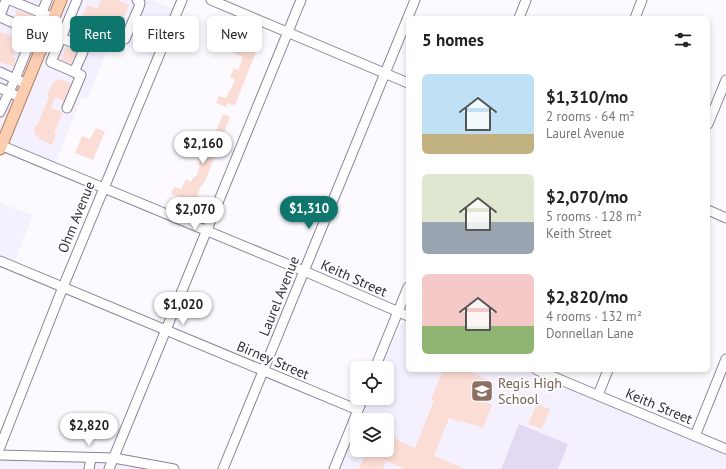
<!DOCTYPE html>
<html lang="en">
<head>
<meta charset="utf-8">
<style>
	body { margin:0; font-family:"PT Sans",sans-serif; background:#f6f6f6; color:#222; height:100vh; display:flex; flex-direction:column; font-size:15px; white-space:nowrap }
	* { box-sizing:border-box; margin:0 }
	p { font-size:13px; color:#767676 }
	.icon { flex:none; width:22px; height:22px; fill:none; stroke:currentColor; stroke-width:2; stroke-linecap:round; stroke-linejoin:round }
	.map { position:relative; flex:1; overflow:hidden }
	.sheet { position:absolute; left:406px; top:16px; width:304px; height:356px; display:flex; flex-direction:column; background:#fff; border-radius:6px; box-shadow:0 2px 6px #0003 }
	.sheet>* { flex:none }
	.guide { position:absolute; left:12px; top:16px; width:334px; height:36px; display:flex; gap:8px }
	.buttons { position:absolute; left:350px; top:361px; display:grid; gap:8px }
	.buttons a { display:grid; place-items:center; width:44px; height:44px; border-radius:6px; background:#fff; box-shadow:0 2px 6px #0003; font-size:20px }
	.price { position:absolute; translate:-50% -34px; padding:0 9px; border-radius:14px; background:#fff; color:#222; font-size:13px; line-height:26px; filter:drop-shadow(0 1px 2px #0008) }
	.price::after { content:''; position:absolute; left:50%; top:24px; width:12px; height:9px; margin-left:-6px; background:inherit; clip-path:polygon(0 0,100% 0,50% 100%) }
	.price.on { background:#0f766e; color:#fff }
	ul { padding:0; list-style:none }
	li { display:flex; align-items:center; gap:12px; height:100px; padding:0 16px }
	li span { display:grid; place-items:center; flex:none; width:112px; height:80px; border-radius:6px; color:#555 }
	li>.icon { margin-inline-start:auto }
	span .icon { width:48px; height:48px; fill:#fffc; stroke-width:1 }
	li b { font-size:17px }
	h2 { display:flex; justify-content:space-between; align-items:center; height:48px; padding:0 16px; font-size:17px }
	.chip { padding:0 14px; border-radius:6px; background:#fff; box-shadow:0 2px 6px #0003; font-size:14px; line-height:36px }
	.chip.on { background:#0f766e; color:#fff }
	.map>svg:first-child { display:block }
	.built { fill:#f5f0fd }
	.pitch { fill:#e2daf2 }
	.building { fill:#fcddd6 }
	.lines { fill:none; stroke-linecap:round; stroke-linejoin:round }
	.minor-casing { stroke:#8b839a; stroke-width:11 }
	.major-casing { stroke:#b38064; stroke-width:13 }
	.minor { stroke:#fff; stroke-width:9 }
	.major { stroke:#fbcdb1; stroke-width:11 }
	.labels { text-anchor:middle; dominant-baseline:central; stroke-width:4; stroke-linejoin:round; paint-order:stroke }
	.street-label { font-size:14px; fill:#312d37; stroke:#fff }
	.education-label { font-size:14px; fill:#785e54; stroke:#fff; text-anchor:start }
</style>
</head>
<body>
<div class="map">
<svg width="726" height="469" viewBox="0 0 726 469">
	<rect width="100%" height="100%" fill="#fcfaff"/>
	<g class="built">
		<path d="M4,0H152L177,11L157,59L112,39L87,99L82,97L54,167L0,149V9Z"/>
		<path d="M0,203L33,215L13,266L0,261Z"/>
		<path d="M405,321L408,322V370H525L608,404L726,455V469H339L357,426V450H387V420H360L369,398H387V368H382L401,324Z"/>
		<path d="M0,455L114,458L174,469H0Z"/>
	</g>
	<path class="pitch" d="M519,424L568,444L558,469H501Z"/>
	<g class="building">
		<path d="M101,0H117L129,5L120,27L113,21L107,34L93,28L89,37L83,40L72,36L77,24L79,25L87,5L97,9Z"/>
		<path d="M17,10L34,16L31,24L15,17Z"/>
		<path d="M17,31L26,35L22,46L19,44L13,57L16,59L13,67L0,62V32L15,38Z"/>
		<path d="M253,36L261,39L235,105L233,104V106L228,103L226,107L216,103L219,96L226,98L229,91H230L235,80L230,77L234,68L238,70L243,57L227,50L230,42L247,48Z"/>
		<path d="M66,47L77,51L71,64L61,60Z"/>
		<path d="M58,79L71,83L64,101L55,97L51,108L63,112L54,133L56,134L52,145L39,139V137L35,136L36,133L33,132L36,125L37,126L49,97L47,96L53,83Z"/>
		<path d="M223,114L230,117L206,179L202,186L201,185L195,203L171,194L174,187L181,189L186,179L191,182L194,176L196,177L200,166L198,165L209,140H207L210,134L212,135L214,131L216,132Z"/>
		<path d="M96,128L105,132L93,160L75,153L82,136L90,139Z"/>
		<path d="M443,370H465L486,379L484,383L487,384L480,400L492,405L483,428L460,421V422L449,418L434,456L465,469H405L386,461L383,469H359L367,450H387V434L396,438L395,439L415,448L434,401L431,399Z"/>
		<path d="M537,404L550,409L542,429L528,424Z"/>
	</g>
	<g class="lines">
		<g class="minor-casing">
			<g id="minor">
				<path d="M10,0L54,18"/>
				<path d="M211,0L408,83"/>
				<path d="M0,16L6,0"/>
				<path d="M0,17L34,32"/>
				<path d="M519,18L526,0"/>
				<path d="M635,18L642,0"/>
				<path d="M37,24L47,0"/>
				<path d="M61,38L81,46L83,49V52L74,72"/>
				<path d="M125,39L139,7L140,3L137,0"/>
				<path d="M82,48L91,43L99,46"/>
				<path d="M0,72L15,79L0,112"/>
				<path d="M27,84L15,79L34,32L46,37"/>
				<path d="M0,88L15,95"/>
				<path d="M67,108L81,75L51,62L77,0"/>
				<path d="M708,124L726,80"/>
				<path d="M0,145L304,271L408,316"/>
				<path d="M708,210L726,218"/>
				<path d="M0,261L358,410"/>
				<path d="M375,368L408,287"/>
				<path d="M537,370L726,449"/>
				<path d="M598,395L608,370"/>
				<path d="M695,436L726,359"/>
				<path d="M0,447L63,287L182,0"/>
				<path d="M0,455L114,458L174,469"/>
				<path d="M89,469L91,458"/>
				<path d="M109,469L301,0"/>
				<path d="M223,469L415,0"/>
				<path d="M334,469L363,398"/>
			</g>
		</g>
		<g class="major-casing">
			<path id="major" d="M0,149L61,0"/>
		</g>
		<use href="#minor" class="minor"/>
		<use href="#major" class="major"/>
	</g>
	<defs>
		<g id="school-square" transform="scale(1.15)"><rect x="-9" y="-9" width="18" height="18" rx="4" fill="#8d6e63" stroke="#fff"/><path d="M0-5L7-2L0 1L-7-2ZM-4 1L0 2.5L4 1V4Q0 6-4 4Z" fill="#fff"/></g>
	</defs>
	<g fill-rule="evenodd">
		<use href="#school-square" x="482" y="391"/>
	</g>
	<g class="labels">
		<g class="street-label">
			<text transform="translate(76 217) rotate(-68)">Ohm Avenue</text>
			<text transform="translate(354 278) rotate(24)">Keith Street</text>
			<text transform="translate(279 296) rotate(-68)">Laurel Avenue</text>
			<text transform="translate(273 360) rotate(23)">Birney Street</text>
			<text transform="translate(659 406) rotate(23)">Keith Street</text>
		</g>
		<g class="education-label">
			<text x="498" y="383">Regis High<tspan x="498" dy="16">School</tspan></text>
		</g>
	</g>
</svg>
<div class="buttons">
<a><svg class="icon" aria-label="locate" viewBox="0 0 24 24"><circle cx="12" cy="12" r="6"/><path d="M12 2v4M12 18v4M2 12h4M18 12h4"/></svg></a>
<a><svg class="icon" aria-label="layers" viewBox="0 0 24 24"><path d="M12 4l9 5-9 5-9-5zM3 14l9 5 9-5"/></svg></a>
</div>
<b class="price" style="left:203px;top:165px">$2,160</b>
<b class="price on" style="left:309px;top:230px">$1,310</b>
<b class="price" style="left:195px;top:231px">$2,070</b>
<b class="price" style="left:183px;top:326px">$1,020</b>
<b class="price" style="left:89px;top:447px">$2,820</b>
<div class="guide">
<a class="chip">Buy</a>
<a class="chip on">Rent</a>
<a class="chip">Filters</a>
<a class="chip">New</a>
</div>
<section class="sheet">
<h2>5 homes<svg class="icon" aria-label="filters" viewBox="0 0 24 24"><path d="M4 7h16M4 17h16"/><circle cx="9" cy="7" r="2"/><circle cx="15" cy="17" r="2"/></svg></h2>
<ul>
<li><span style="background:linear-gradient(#bfe0f5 75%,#c2b280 0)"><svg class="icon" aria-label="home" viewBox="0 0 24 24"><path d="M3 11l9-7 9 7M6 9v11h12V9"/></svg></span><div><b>$1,310/mo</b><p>2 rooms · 64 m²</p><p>Laurel Avenue</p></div></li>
<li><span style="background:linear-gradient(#dfe7d0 60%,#9aa5b1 0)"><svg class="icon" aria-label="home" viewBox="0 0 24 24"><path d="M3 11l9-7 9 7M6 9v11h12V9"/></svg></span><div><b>$2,070/mo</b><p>5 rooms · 128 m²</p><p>Keith Street</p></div></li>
<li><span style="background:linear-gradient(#f6c9c9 65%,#8fb573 0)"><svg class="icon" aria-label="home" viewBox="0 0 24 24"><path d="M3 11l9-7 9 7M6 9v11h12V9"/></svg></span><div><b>$2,820/mo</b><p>4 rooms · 132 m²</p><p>Donnellan Lane</p></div></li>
</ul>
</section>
</div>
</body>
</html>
